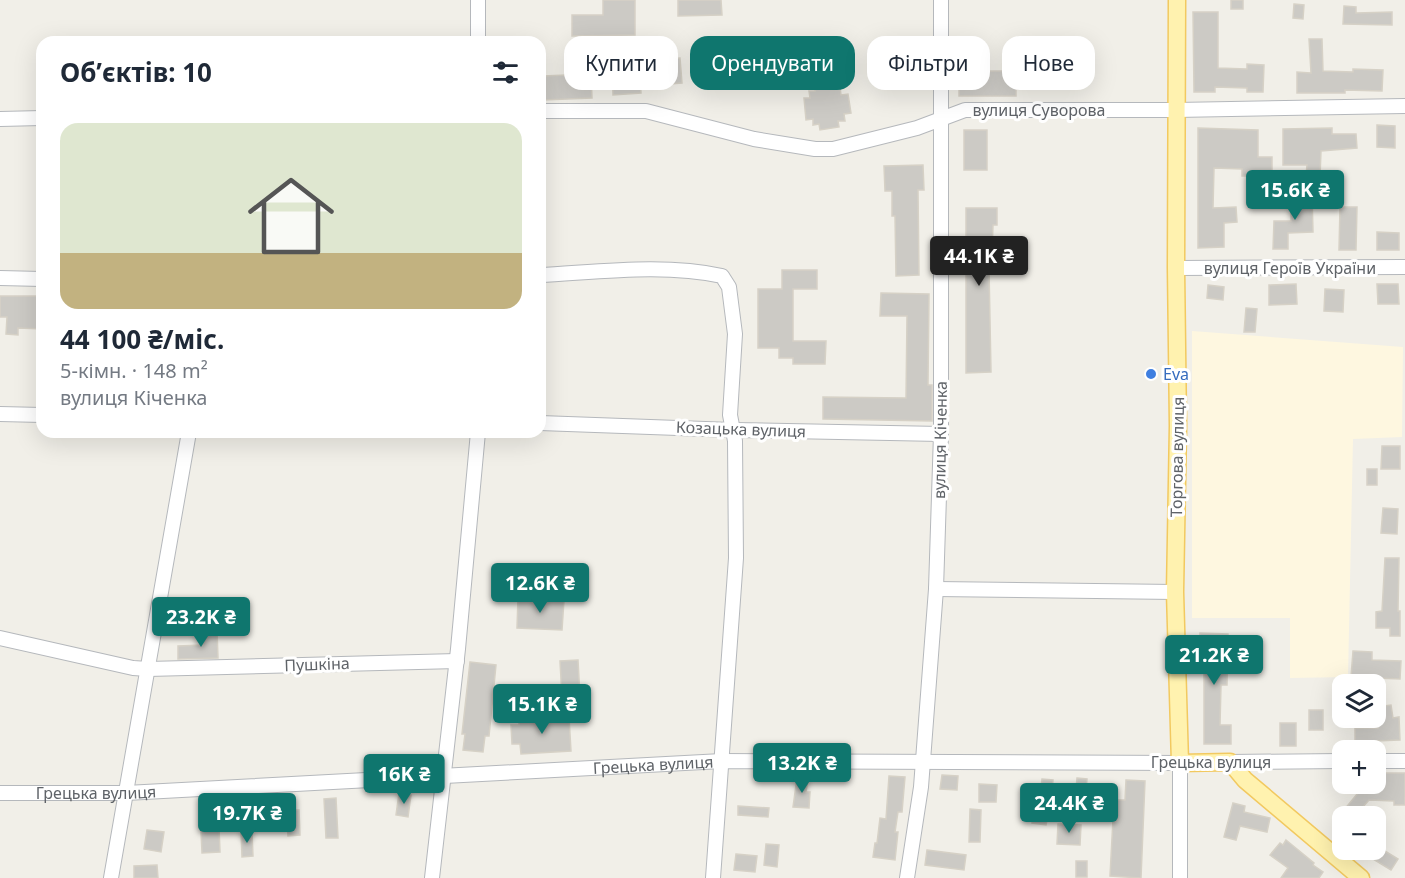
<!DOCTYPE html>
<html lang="uk">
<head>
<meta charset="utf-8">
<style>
	body { margin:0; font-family:"Noto Sans",sans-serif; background:#f2f2f3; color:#1f2937; height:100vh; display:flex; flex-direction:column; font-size:22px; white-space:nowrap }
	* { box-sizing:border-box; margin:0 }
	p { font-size:20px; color:#747a83 }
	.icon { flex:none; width:33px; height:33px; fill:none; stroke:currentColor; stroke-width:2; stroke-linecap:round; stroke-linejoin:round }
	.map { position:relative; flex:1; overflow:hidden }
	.sheet { position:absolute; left:36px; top:36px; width:510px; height:402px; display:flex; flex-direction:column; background:#fff; border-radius:18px; box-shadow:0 6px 24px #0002 }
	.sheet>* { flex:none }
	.banner { position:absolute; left:564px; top:36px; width:570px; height:54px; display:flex; gap:12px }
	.controls { position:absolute; left:1332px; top:674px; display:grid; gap:12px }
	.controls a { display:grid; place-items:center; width:54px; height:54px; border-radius:12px; background:#fff; box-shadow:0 6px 24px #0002; font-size:30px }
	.price { position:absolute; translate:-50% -51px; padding:0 14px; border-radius:6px; background:#0f766e; color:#fff; font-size:20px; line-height:39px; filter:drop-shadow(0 2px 3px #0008) }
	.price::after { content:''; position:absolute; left:50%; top:36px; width:18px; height:14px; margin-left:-9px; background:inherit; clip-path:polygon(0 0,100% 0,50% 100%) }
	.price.current { background:#222; color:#fff }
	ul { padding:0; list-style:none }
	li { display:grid; align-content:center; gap:12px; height:318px; padding:0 24px }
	li span { display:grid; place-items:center; height:186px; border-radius:18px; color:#555 }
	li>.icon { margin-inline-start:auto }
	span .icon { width:108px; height:108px; fill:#fffc; stroke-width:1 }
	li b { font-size:26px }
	h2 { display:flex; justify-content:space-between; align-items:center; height:72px; padding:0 24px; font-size:26px }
	.chip { padding:0 21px; border-radius:18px; background:#fff; box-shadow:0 6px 24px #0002; font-size:21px; line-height:54px }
	.chip.current { background:#0f766e; color:#fff }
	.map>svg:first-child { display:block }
	.commercial { fill:#fef7e0 }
	.building { fill:#cccac5; stroke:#d6d1c6; stroke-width:1.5 }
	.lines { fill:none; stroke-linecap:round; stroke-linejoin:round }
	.minor-casing { stroke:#b5b8bc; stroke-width:16 }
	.major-casing { stroke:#f2c960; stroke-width:19 }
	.minor { stroke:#fff; stroke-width:14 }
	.major { stroke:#fff2af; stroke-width:16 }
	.shop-dot { fill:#3f7fe0; stroke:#fff; stroke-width:2 }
	.labels { text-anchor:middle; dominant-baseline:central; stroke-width:6; stroke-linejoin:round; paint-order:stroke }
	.street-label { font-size:16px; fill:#5f6368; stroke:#fff }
	.shop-label { font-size:16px; fill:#366cbe; stroke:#fff; text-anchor:start }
</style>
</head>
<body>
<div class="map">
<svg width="1405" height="878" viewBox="0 0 1405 878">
	<rect width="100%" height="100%" fill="#f1efe8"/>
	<path class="commercial" d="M1192,331L1403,347L1402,437L1353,439L1348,677L1290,678V618H1192Z"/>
	<g class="building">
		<path d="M603,0H635V35L572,36V15H603Z"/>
		<path d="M678,0H721L722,15L678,16Z"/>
		<rect x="1231" y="0" width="12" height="9"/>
		<path d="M1294,4L1304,5L1303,19L1293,18Z"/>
		<path d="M1344,6L1356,7V13L1392,12V25L1343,24Z"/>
		<path d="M1193,12H1218V68L1247,69V64L1264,65L1263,92H1247V88L1215,87V92H1194Z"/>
		<path d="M1309,39H1322L1323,71L1353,72V69L1383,70L1382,91L1345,90V93H1297V72L1311,73Z"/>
		<path d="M833,55L834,67H832L834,88L840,87L841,95L848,94L851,113L844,114L845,121H838L839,127L820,130L819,124L813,125V119L806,120L804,98H810L809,91H815L813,69L810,70L809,58Z"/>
		<path d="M680,58L682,83L670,84L668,59Z"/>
		<path d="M639,61L641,93L613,95L612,62Z"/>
		<rect x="959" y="71" width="57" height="25"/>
		<path d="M591,74L592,98L543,100V76Z"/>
		<path d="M1377,125L1395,126V148L1377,147Z"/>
		<path d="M1198,128L1258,130V157H1272V176H1242V169L1214,168L1213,208L1236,207L1237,222L1224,223V247L1198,248Z"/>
		<path d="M1332,128V134H1356L1357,148L1321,151L1320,177L1306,176L1307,165H1283V129Z"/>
		<rect x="964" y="130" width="23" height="40"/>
		<path d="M923,165L924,190H918L919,275L896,276L895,216H892V191H885L884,166Z"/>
		<path d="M1312,194L1313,232L1288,233V249H1273L1274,221H1291V195Z"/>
		<path d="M1340,207H1357L1356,250H1339Z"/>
		<path d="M966,208H997V225H993L992,253H997V269H989L991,372L966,373Z"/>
		<path d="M1377,232L1399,233V250H1377Z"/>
		<path d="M782,270H817V289H793V341H826L825,364H793V358H779V348H758V289H782Z"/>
		<path d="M1296,284L1297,304L1269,305V285Z"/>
		<path d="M1377,284H1398L1399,304H1378Z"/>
		<path d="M1208,285L1224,287L1223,300L1207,298Z"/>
		<path d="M1325,289L1344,290L1343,312L1324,311Z"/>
		<path d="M881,293L929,294L928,385H932V421L823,419V397L906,398L907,316H880Z"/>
		<path d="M0,296H42V329L18,328V335L6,334L7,317H0Z"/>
		<path d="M1246,308L1257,309L1255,332H1244Z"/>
		<path d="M1382,446H1400V469H1381Z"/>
		<rect x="1367" y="469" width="10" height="16"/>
		<path d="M1383,508L1398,509L1397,534L1381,533Z"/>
		<path d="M1385,558H1399L1398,611H1400V636H1390V628H1376V612L1382,611Z"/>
		<path d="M518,598L564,600L562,630L517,628Z"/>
		<path d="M203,630H217L218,658L178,659V646L203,645Z"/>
		<path d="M1200,633L1228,634L1227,685H1221L1220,725H1231V744H1204V667H1199Z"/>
		<path d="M1353,651L1372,652V660L1401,661L1400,679L1351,677Z"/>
		<path d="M578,660L580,697L562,698L560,661Z"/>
		<path d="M470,662L496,665L489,736H485L483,752L463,750L465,734H462Z"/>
		<path d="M1391,705L1393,718L1399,717L1400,740L1374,741V745H1355V728H1378L1376,707Z"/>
		<rect x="1309" y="710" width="14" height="20"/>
		<path d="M569,717L571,751L521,754L520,744H512L511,725H519V720Z"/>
		<rect x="1280" y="723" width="16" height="23"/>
		<path d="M1376,773H1405V805H1394V801L1369,800L1355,816H1339L1358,793V783H1376Z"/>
		<path d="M942,775L958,776L957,790L940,789Z"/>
		<path d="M889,776L905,777L902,812H898L895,832H898L895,860L873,857L875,843H877L880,818L886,819Z"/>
		<path d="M797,778L808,779L806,792H810L809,808L793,807Z"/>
		<path d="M1077,778L1087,779L1085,802L1075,801Z"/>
		<path d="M1042,779L1053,780L1051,802L1046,825L1032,823L1034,812L1038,813Z"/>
		<path d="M1126,780L1145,781L1141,878L1110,876L1114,800H1125Z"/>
		<path d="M979,784L997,785L996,802H979Z"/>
		<path d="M399,793L411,795L408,817L396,815Z"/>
		<path d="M336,798L338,838H326L324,799Z"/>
		<path d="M1233,803L1245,806L1244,812L1270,818L1267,832L1240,826L1236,840L1224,837Z"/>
		<path d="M738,806L769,808L768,817L738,815Z"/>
		<path d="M248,808L249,825L219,827L220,852L202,853L200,809Z"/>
		<path d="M970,809L981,810L980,842H969Z"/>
		<path d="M286,810H299L300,835L288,836Z"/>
		<path d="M1058,824L1081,825L1080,845L1057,844Z"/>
		<path d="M147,830L164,832L161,852L144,849Z"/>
		<path d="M241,832H252L253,856L242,857Z"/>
		<path d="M1286,840L1314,863L1313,865L1323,872L1319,878H1281L1288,868L1270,855L1280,843L1283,845Z"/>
		<path d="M766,844L779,845L777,867L764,865Z"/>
		<path d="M1380,848L1398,859L1391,870L1373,859Z"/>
		<path d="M927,850L966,855L964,870L925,865Z"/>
		<path d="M736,854L757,856L755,872L734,870Z"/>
		<rect x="1076" y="861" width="11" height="16"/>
		<path d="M157,865L158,878H134V866Z"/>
	</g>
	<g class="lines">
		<g class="minor-casing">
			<g id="minor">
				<path d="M478,42V0"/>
				<path d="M540,111H646L754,139L815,149H833L917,128L965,110H1176L1405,106"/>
				<path d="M0,119L42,118"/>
				<path d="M1176,268L1405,267"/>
				<path d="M540,275C598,272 665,263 722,276L729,287L735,334L730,415L735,441L736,558L713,878"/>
				<path d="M0,278L42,279"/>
				<path d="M0,414L42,415"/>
				<path d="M540,423L733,430L941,434"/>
				<path d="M936,589L1175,592"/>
				<path d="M0,638L133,668L148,669L457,661"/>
				<path d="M1376,761H1405"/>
				<path d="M1230,762L1342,761"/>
				<path id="s1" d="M0,793H126L722,761L1180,763V878"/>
				<path d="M111,878L189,432"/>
				<path d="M432,878L458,649L478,432"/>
				<path d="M907,878L921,787L936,589L941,434V0"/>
			</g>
		</g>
		<g class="major-casing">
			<path id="major" d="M1177,0L1176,268L1178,426L1175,592L1180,763L1230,762L1245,780L1361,878"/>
		</g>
		<use href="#minor" class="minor"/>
		<use href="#major" class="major"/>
	</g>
	<circle class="shop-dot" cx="1151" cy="374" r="6"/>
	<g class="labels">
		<g class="street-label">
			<text x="1039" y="110">вулиця Суворова</text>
			<text x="1290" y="268">вулиця Героїв України</text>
			<text transform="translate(741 429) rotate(2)">Козацька вулиця</text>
			<text transform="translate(940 440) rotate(-89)">вулиця Кіченка</text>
			<text transform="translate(1177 457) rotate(-89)">Торгова вулиця</text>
			<text transform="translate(317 664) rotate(-2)">Пушкіна</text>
			<text x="1211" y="762">Грецька вулиця</text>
			<text stroke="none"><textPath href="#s1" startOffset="654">Грецька вулиця</textPath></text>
			<text stroke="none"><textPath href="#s1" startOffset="96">Грецька вулиця</textPath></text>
		</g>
		<g class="shop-label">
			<text x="1163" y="374">Eva</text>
		</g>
	</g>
</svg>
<div class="controls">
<a><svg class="icon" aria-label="layers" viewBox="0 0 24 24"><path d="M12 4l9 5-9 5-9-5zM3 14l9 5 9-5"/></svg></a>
<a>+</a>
<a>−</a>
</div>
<b class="price" style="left:1295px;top:221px">15.6K ₴</b>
<b class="price current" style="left:979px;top:287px">44.1K ₴</b>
<b class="price" style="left:540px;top:614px">12.6K ₴</b>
<b class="price" style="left:201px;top:648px">23.2K ₴</b>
<b class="price" style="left:1214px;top:686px">21.2K ₴</b>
<b class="price" style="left:542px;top:735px">15.1K ₴</b>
<b class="price" style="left:802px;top:794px">13.2K ₴</b>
<b class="price" style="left:404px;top:805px">16K ₴</b>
<b class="price" style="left:1069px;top:834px">24.4K ₴</b>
<b class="price" style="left:247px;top:844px">19.7K ₴</b>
<div class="banner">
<a class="chip">Купити</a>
<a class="chip current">Орендувати</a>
<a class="chip">Фільтри</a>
<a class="chip">Нове</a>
</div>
<section class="sheet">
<h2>Об’єктів: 10<svg class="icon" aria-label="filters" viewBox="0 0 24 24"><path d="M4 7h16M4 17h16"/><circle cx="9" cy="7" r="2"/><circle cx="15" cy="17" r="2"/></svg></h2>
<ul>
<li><span style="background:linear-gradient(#dfe7d0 70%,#c2b280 0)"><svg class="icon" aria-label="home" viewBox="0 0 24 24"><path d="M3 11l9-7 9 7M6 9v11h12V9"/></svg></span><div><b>44 100 ₴/міс.</b><p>5-кімн. · 148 m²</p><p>вулиця Кіченка</p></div></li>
</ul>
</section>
</div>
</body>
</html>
